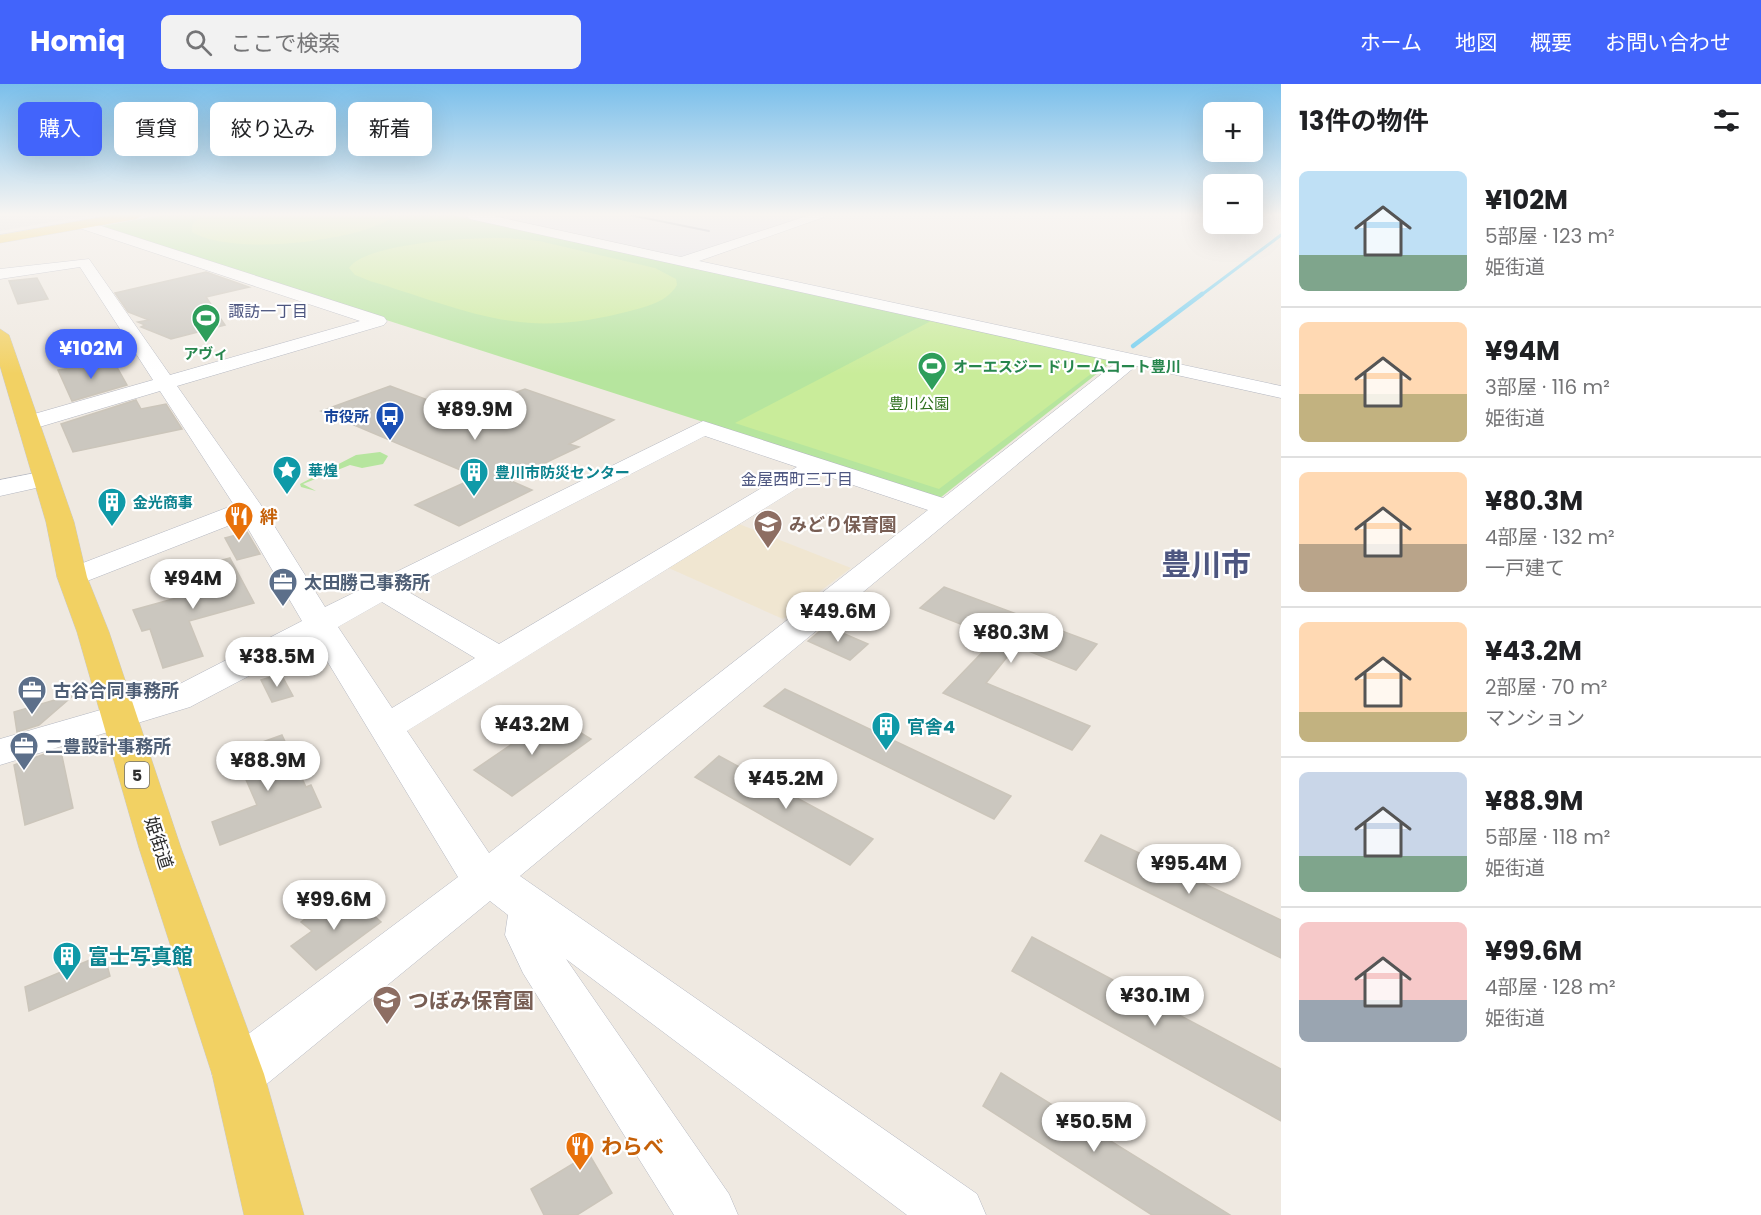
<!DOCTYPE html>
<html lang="ja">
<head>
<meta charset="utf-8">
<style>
	body { margin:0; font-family:Poppins,"Noto Sans JP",sans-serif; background:#f2f2f2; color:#202124; height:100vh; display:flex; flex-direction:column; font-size:22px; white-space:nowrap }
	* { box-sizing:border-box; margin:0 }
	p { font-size:20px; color:#757577 }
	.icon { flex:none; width:33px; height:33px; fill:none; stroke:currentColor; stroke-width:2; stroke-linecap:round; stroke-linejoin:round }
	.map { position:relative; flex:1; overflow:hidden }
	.drawer { display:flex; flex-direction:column; background:#fff; width:480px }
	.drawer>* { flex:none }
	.top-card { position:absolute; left:18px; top:18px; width:570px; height:54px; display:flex; gap:12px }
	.controls { position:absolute; left:1203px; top:18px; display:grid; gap:12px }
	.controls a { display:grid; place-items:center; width:60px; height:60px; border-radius:9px; background:#fff; box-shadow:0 6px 24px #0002; font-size:30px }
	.price { position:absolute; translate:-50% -51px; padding:0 14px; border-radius:21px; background:#fff; color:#222; font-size:20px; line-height:39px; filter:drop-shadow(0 2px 3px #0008) }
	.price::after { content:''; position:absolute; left:50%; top:36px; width:18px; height:14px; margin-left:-9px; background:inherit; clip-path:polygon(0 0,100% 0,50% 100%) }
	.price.on { background:#4264fb; color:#fff }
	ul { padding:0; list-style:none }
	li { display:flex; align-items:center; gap:18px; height:150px; padding:0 18px }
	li+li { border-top:2px solid #e0e0e0 }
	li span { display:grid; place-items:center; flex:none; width:168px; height:120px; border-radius:9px; color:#555 }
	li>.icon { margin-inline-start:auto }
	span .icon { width:72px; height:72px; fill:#fffc; stroke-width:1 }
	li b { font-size:26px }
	h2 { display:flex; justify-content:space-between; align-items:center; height:72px; padding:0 18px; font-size:26px }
	.pill { padding:0 21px; border-radius:9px; background:#fff; box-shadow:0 6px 24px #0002; font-size:21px; line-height:54px }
	.pill.on { background:#4264fb; color:#fff }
	header { display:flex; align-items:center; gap:36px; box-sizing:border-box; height:84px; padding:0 30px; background:#4264fb; color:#fff }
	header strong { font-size:28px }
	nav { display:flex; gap:33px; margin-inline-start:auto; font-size:21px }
	.search { width:420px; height:54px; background:#f2f2f2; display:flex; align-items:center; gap:15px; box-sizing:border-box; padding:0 21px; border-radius:9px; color:#757577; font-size:22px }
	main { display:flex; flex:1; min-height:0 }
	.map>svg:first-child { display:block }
	.industrial { fill:#e3e1e8 }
	.education { fill:#f0e6d1 }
	.green { fill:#b6e59e }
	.pitch { fill:#c9ec9a }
	.plaza { fill:#dfdcd8 }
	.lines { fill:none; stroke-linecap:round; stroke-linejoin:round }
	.stream-far1 { stroke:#75cff0; stroke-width:3 }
	.stream { stroke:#75cff0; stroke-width:4.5 }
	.building { fill:#cbc7bf; stroke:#cbc5ba; stroke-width:1.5 }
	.minor-casing { stroke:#b4b7c1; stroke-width:1 }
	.major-casing { stroke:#c9c9c9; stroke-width:1 }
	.minor { fill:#fff; fill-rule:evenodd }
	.major { fill:#f2d163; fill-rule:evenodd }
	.rail { stroke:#a3a6b8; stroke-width:2 }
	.labels { text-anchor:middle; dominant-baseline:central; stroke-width:4.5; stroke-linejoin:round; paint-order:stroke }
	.far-leisure-label { font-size:15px; font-weight:bold; fill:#27864d; stroke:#fff }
	.far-park-label { font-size:15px; fill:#2c6e1b; stroke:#fff }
	.far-transit-label { font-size:15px; font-weight:bold; fill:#164399; stroke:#fff; text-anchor:end }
	.far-culture-label { font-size:15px; font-weight:bold; fill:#0d838f; stroke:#fff; text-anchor:start }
	.far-neighbourhood-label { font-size:16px; fill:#4d5680; stroke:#fff }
	.shield { fill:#fff; stroke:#6d6d6d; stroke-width:1.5 }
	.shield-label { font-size:16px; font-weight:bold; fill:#2e2e2e }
	.food-label { font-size:18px; font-weight:bold; fill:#c56008; stroke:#fff; text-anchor:start }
	.education-label { font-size:18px; font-weight:bold; fill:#785e54; stroke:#fff; text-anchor:start }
	.service-label { font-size:18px; font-weight:bold; fill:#4e5e75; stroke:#fff; text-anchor:start }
	.culture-label { font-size:18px; font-weight:bold; fill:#0d838f; stroke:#fff; text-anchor:start }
	.street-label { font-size:18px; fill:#2e2e2e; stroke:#fff }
	.near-culture-label { font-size:21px; font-weight:bold; fill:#0d838f; stroke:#fff; text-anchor:start }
	.near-education-label { font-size:21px; font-weight:bold; fill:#785e54; stroke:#fff; text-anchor:start }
	.near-food-label { font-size:21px; font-weight:bold; fill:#c56008; stroke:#fff; text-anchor:start }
	.town-label { font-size:30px; font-weight:bold; fill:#4d5680; stroke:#fff }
</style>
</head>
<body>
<header>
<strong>Homiq</strong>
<div class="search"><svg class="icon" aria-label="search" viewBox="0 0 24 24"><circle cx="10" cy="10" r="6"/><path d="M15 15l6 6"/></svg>ここで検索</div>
<nav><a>ホーム</a><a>地図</a><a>概要</a><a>お問い合わせ</a></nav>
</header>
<main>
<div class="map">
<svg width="1281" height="1131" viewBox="0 0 1281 1131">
	<rect width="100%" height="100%" fill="#efe9e1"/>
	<path class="industrial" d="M491,131H811L683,173Z"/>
	<path class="education" d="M734,438L851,484L783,535L662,481Z"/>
	<g class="green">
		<path d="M161,131H453L1113,277L940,414L97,143Z"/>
		<path d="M380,368L388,372L383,380L362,384L350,381L303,400L316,407L301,403L300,400L356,371Z"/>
	</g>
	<g class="pitch">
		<path d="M207,131H384L392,134C355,158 231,172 192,148V141L201,132Z"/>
		<path d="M507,154L539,157L655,184L676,195L677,201C667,218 648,222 630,227C593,237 550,243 512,237C466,231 415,210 370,197L355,191L349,184C367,158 475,153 507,154Z"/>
		<path d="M931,237L1108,277L939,405L735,339Z"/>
	</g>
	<path class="plaza" d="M0,131H91L0,147Z"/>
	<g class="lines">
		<path class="stream-far1" d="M1200,212L1281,151"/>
		<path class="stream" d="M1133,262L1202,210"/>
	</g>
	<g class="building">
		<path d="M206,188L249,203L206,213L225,241L171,255L141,243L145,241L138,238L149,236L128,228L115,209Z"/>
		<path d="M37,194L48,215L18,220L9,197Z"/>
		<path d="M113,276L127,301L72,317L58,286L83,282L84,285L105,282Z"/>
		<path d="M390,302L460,328L525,305L614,336L569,360L579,363L509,396L532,406L459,442L415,421L477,393L321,327Z"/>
		<path d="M136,316L141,325L166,320L182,345L73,368L61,340Z"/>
		<path d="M247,448L260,470L237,476L225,454Z"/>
		<path d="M230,474L254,519L189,537L203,572L163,584L150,545L142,547L133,526L191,510L185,499L191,498L186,486Z"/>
		<path d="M944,503L1097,560L1076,586L1016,562L986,599L1090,642L1072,666L943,609L996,554L920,524Z"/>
		<path d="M826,542L868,560L850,576L808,557Z"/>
		<path d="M281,590L293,612L272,618L261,596Z"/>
		<path d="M785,605L1011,712L994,735L764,622Z"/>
		<path d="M75,610L39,641L17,648L14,628Z"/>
		<path d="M553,632L591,655L512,712L474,686Z"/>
		<path d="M282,651L306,703L311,701L321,723L220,761L212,738L257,721L237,675L249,671L246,664Z"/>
		<path d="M50,668L62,672L73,724L25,741L14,681Z"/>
		<path d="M719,672L873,755L850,781L695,693Z"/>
		<path d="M1101,751L1281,836V874L1085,777Z"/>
		<path d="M352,812L381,838L316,886L291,862L312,847L301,838L324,821L331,827Z"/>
		<path d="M1032,853L1281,985V1037L1012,887Z"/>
		<path d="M104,870L110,892L29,927L25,903Z"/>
		<path d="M1001,989L1230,1131H1152L983,1022Z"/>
		<path d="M589,1070L612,1109L577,1131H544L531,1105Z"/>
	</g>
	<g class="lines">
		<g class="minor-casing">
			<g id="minor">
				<path d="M464,131H489L681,173L810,131H830L699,177L1281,302V314L1136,282L520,792L977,1110L986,1131H907L566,875L729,1110L738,1131H674L523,889L505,851L508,831L490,817L257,1008L238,1015L219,1008L212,990L219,972L458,793L315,557L190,623L0,681V655L166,607L302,537L243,436L82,499L72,502L62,499L57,493L62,487L234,421L160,307L36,344H20L17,339L20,334L153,296L80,183L0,195V185L89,175L170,291L360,237L79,144V138H89L384,233L387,237L384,241L177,302L263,424L325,523L703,337L943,414L1117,278L470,135ZM705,352L797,383L499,560L405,506ZM820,390L928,426L489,769L407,647ZM382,518L475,574L392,624L338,543Z"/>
				<path d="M45,387L54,390L58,395L54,400L0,412V396Z"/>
			</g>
		</g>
		<g class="major-casing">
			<g id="major">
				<path d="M113,131H142L136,135L0,159V151Z"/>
				<path d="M0,245L9,251L74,438L87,493L109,548L181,764L264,990L304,1131H244L212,990L139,764L77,548L57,493L46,438L0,282Z"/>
			</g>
		</g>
		<use href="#minor" class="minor"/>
		<use href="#major" class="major"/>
		<path class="rail" d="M630,131L709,147"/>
	</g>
	<linearGradient id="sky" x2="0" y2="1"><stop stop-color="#7abfeb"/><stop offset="0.45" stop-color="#f8f5f2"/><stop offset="1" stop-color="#f8f5f2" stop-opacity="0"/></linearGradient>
	<rect width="1281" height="290" fill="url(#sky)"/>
	<defs>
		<g id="stadium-pin" transform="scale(1.5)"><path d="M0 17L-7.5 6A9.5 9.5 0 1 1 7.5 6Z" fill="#2e9e5b" stroke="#fff"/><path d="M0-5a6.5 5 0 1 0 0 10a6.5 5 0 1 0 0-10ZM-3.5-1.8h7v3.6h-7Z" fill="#fff"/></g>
		<g id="bus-pin" transform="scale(1.5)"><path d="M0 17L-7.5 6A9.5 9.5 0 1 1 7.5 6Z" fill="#1a4fb4" stroke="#fff"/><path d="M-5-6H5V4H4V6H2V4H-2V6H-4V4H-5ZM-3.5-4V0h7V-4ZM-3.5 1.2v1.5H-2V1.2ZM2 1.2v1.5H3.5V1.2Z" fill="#fff"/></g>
		<g id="sight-pin" transform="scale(1.5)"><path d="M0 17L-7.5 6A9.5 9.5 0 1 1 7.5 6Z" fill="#0f9aa8" stroke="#fff"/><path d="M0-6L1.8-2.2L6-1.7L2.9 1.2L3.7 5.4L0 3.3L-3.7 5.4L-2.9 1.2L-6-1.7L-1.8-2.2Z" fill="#fff"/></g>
		<g id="building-pin" transform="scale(1.5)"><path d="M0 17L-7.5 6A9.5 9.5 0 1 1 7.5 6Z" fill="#0f9aa8" stroke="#fff"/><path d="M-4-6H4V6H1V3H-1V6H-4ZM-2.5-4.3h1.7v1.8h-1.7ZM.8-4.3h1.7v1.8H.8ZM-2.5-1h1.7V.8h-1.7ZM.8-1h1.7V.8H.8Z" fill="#fff"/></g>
		<g id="restaurant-pin" transform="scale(1.5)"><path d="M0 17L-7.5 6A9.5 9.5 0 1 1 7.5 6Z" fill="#e8710a" stroke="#fff"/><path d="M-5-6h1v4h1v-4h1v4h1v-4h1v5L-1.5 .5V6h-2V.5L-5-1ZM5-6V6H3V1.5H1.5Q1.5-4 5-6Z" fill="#fff"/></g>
		<g id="school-pin" transform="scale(1.5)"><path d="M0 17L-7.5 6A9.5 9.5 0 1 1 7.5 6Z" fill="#8d6e63" stroke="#fff"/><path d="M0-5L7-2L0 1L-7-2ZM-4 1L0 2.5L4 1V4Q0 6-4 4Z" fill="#fff"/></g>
		<g id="office-pin" transform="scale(1.5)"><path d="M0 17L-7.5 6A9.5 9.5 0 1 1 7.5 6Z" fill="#5c6f8a" stroke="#fff"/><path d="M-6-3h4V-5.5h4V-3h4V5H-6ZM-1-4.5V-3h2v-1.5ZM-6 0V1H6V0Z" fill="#fff"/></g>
	</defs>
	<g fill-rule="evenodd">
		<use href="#stadium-pin" x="206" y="234"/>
		<use href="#stadium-pin" x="932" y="282"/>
		<use href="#bus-pin" x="390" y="332"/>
		<use href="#sight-pin" x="287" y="386"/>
		<use href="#building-pin" x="474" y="388"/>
		<use href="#building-pin" x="112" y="418"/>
		<use href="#restaurant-pin" x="239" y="432"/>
		<use href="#school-pin" x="768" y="440"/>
		<use href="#office-pin" x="283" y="498"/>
		<use href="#office-pin" x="32" y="606"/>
		<use href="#building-pin" x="886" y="642"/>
		<use href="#office-pin" x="24" y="662"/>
		<use href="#building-pin" x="67" y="872"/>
		<use href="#school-pin" x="387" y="916"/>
		<use href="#restaurant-pin" x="580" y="1062"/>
	</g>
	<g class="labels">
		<g class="far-leisure-label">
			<text x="206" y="269">アヴィ</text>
			<text x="953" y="282" text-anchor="start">オーエスジー ドリームコート豊川</text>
		</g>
		<g class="far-park-label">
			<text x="919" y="319">豊川公園</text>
		</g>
		<g class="far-transit-label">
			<text x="369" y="332">市役所</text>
		</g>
		<g class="far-culture-label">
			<text x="308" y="386">華煌</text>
			<text x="495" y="388">豊川市防災センター</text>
			<text x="133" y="418">金光商事</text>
		</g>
		<g class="far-neighbourhood-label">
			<text x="268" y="227">諏訪一丁目</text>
			<text x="797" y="395">金屋西町三丁目</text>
		</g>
		<rect class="shield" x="125" y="678" width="24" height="26" rx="4.5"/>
		<g class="shield-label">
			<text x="137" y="691">5</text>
		</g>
		<g class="food-label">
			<text x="260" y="432">絆</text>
		</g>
		<g class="education-label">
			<text x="789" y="440">みどり保育園</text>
		</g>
		<g class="service-label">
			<text x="304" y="498">太田勝己事務所</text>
			<text x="53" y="606">古谷合同事務所</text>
			<text x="45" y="662">二豊設計事務所</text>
		</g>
		<g class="culture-label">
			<text x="907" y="642">官舎4</text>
		</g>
		<g class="street-label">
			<text transform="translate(159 759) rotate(72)">姫街道</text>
		</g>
		<g class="near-culture-label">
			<text x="88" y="872">富士写真館</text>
		</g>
		<g class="near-education-label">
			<text x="408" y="916">つぼみ保育園</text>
		</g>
		<g class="near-food-label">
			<text x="601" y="1062">わらべ</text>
		</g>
		<g class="town-label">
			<text x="1206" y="480">豊川市</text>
		</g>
	</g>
</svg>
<div class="controls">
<a>+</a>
<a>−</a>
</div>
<b class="price on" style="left:91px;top:296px">¥102M</b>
<b class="price" style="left:475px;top:357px">¥89.9M</b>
<b class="price" style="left:193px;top:526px">¥94M</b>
<b class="price" style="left:838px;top:559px">¥49.6M</b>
<b class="price" style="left:1011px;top:580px">¥80.3M</b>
<b class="price" style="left:277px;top:604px">¥38.5M</b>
<b class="price" style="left:532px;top:672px">¥43.2M</b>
<b class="price" style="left:268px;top:708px">¥88.9M</b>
<b class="price" style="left:786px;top:726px">¥45.2M</b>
<b class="price" style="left:1189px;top:811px">¥95.4M</b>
<b class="price" style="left:334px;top:847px">¥99.6M</b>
<b class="price" style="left:1155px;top:943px">¥30.1M</b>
<b class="price" style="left:1094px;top:1069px">¥50.5M</b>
<div class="top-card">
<a class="pill on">購入</a>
<a class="pill">賃貸</a>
<a class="pill">絞り込み</a>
<a class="pill">新着</a>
</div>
</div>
<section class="drawer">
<h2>13件の物件<svg class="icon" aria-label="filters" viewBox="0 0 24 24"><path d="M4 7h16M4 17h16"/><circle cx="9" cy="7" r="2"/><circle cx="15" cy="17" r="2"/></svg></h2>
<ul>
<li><span style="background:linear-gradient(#bfe0f5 70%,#7fa58c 0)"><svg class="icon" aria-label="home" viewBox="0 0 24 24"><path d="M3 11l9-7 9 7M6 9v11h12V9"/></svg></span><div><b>¥102M</b><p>5部屋 · 123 m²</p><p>姫街道</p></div></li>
<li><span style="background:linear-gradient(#ffd9b3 60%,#c2b280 0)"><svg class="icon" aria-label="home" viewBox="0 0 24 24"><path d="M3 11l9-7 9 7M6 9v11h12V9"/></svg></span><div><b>¥94M</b><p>3部屋 · 116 m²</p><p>姫街道</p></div></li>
<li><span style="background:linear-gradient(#ffd9b3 60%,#b9a48a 0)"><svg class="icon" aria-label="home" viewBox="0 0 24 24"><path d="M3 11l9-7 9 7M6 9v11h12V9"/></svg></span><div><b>¥80.3M</b><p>4部屋 · 132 m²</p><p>一戸建て</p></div></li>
<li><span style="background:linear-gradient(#ffd9b3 75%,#c2b280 0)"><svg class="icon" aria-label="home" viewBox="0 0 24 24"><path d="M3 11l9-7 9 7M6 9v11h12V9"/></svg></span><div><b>¥43.2M</b><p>2部屋 · 70 m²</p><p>マンション</p></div></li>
<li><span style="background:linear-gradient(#c9d6e8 70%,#7fa58c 0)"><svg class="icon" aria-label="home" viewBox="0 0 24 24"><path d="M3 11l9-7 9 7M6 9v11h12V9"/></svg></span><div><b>¥88.9M</b><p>5部屋 · 118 m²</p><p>姫街道</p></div></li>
<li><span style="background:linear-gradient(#f6c9c9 65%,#9aa5b1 0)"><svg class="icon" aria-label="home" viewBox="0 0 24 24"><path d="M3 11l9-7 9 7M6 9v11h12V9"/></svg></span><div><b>¥99.6M</b><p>4部屋 · 128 m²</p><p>姫街道</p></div></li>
</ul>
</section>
</main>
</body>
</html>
